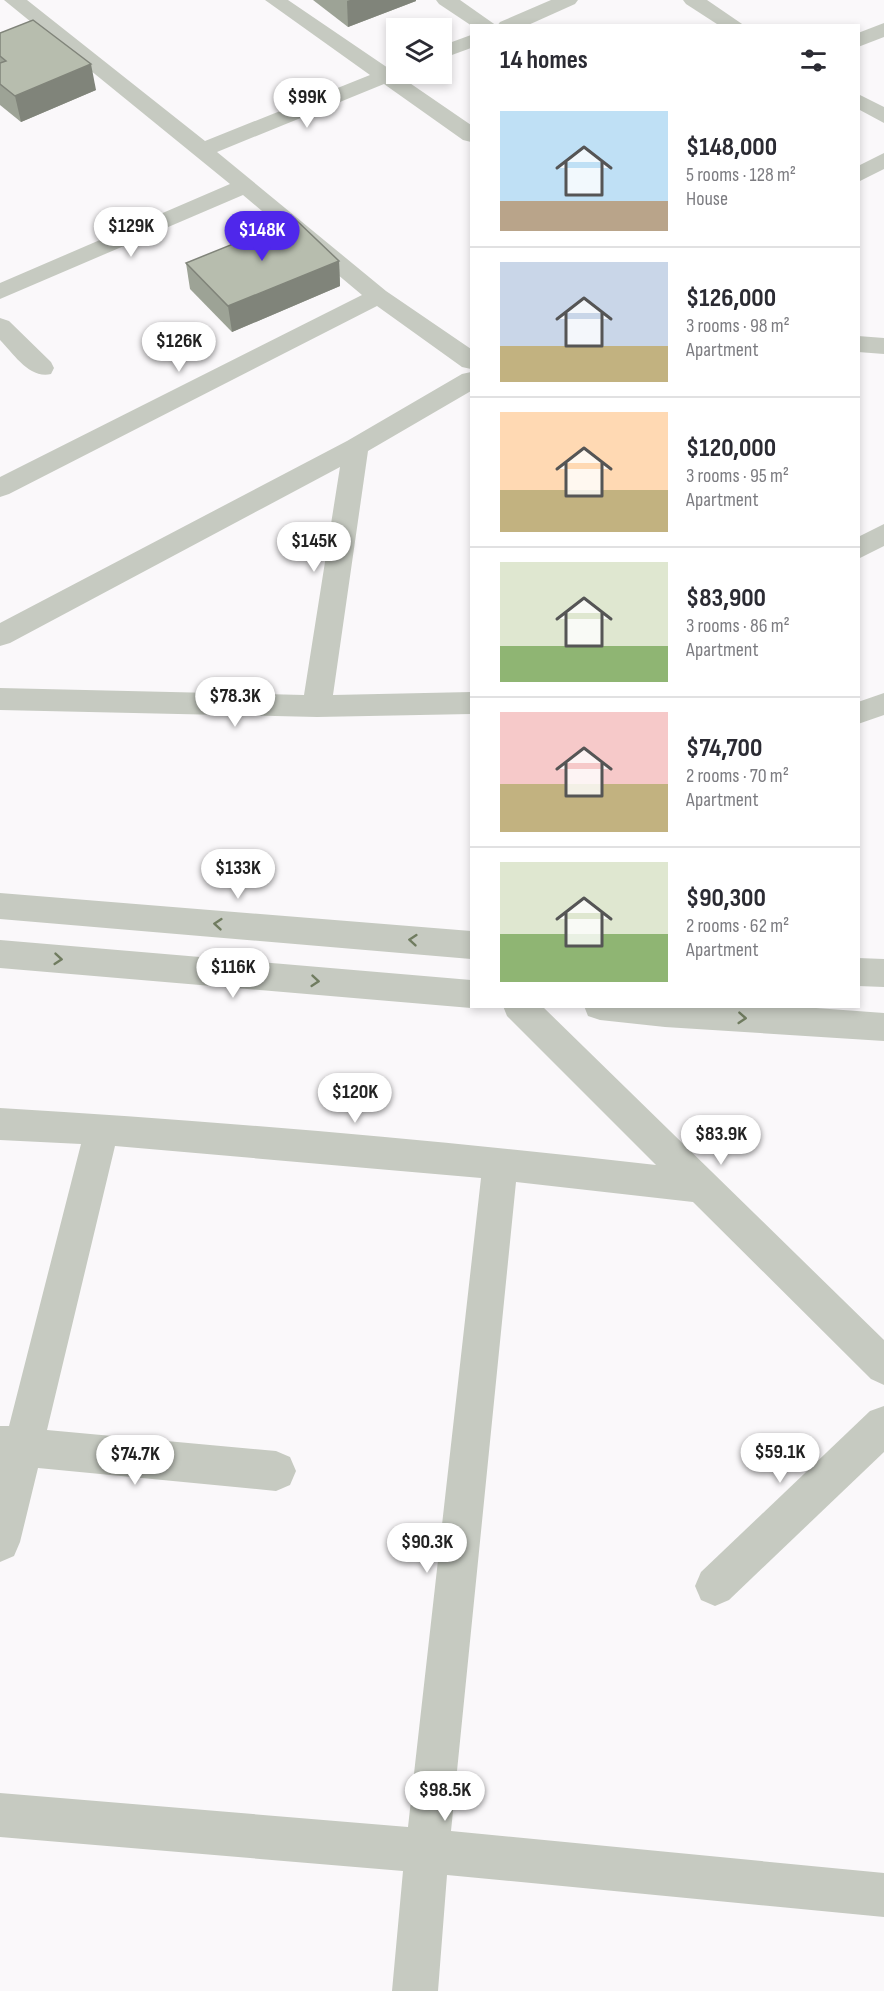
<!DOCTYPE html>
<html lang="en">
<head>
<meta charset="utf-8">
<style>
	body { margin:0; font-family:"Sofia Sans Condensed",sans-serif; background:#f7f7f7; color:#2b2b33; height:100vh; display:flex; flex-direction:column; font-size:22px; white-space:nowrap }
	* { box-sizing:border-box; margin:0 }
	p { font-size:20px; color:#7c7c81 }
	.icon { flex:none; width:33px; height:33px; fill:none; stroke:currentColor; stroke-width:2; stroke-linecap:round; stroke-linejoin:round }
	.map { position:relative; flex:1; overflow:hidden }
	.drawer { position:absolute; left:470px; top:24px; width:390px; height:984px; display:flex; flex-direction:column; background:#fff; border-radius:0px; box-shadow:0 3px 9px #0003 }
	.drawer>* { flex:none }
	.tools { position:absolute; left:386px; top:18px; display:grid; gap:12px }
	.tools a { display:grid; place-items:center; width:66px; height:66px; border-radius:0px; background:#fff; box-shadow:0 3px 9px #0003; font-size:30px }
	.price { position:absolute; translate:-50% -51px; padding:0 14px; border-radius:21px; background:#fff; color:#222; font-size:20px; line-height:39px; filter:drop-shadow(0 2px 3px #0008) }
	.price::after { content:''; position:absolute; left:50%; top:36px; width:18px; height:14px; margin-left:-9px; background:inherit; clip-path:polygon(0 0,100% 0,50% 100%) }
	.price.current { background:#4f27eb; color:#fff }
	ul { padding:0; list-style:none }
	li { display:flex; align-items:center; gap:18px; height:150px; padding:0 30px }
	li+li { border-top:2px solid #e1e1e2 }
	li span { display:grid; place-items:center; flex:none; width:168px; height:120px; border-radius:0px; color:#555 }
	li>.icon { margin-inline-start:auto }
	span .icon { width:72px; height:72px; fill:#fffc; stroke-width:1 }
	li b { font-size:26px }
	h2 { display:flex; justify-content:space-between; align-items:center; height:72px; padding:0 30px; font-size:26px }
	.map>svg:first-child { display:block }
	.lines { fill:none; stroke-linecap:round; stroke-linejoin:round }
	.minor { fill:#c6cac1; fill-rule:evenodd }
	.wall { fill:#9da396 }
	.shaded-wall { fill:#80847a }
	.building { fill:#b7bdae; stroke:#80847a; stroke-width:1.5 }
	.oneway { stroke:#707c60 }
</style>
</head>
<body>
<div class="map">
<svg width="884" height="1991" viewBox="0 0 884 1991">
	<rect width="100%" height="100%" fill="#faf8fa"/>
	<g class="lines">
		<g class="minor">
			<path d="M4,0H27L205,141L370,75L265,0H288L388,68L396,66V74H406L401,77L471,125V142L463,140L384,84L217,152L386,291L471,349V369L462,367L377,306L9,494L0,497V477L362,295L243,195L0,299V283L230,184Z"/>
			<path d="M436,0H460L497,26H472L439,4Z"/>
			<path d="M551,0H578L575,4L526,26H497L500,22Z"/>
			<path d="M683,0H707L745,26H720L686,4Z"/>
			<path d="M884,23V37L858,47V33Z"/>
			<path d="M471,35V48L441,59V46Z"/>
			<path d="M858,94L884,107V123L858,109Z"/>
			<path d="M884,153V169L858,182V166Z"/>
			<path d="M0,318L9,321L51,362L54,368L51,374C29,379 14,354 0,340Z"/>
			<path d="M858,336L884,338V354L858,352Z"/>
			<path d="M471,372V391L368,451L333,695L471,692V714L317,717L0,710V688L304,695L340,467L10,643L0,646V623L347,441L462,374Z"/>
			<path d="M884,524V546L858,559V537Z"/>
			<path d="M884,693V715L858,724V702Z"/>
			<path d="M0,893L471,931V959L0,919Z"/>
			<path d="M0,940L471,980V1006H476L471,1008L0,968Z"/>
			<path d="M858,958L884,959V987L858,986Z"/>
			<path d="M503,1006H542L884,1340V1385L871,1379L693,1202L516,1182L451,1831L884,1873V1917L447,1875L438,1991H392L403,1871L0,1837V1793L408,1827L481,1178L115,1146L47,1430L276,1451L290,1457L296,1471L290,1485L276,1491L38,1468L20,1542L14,1556L0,1562V1426H9L81,1144L0,1140V1108C219,1121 438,1140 656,1165L507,1016Z"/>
			<path d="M584,1006H789L884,1013V1041L665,1027L600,1020L588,1016Z"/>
			<path d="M884,1406V1452L729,1600L715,1606L701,1600L695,1586L701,1572L870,1411Z"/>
		</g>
	</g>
	<g class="wall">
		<path d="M313,0H416V1L348,27Z"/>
		<path d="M0,33L96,90L21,122L0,105Z"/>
		<path d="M339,261L340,286L232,332L190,289L186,263Z"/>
	</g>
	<g class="shaded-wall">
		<path d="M350,0H416V1L348,27L347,1Z"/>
		<path d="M91,64L96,90L21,122L15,96Z"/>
		<path d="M339,261L340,286L232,332L228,306Z"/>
	</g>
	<g class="building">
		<path d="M33,20L91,64L15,96L0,84V63L6,61L0,56V33Z"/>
		<path d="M295,219L339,261L228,306L186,263Z"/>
	</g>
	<defs><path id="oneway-chevron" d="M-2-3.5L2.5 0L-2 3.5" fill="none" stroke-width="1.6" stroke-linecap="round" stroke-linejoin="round" transform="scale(1.5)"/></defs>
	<g class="oneway">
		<use href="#oneway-chevron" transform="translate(218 924) rotate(-175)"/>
		<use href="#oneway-chevron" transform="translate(413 940) rotate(-175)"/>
		<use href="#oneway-chevron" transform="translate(58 959) rotate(5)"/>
		<use href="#oneway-chevron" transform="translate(315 981) rotate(5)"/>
		<use href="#oneway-chevron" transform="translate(742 1018) rotate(4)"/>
	</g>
</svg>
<div class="tools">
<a><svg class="icon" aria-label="layers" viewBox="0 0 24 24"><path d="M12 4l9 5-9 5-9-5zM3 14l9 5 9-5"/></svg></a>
</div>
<b class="price" style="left:307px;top:129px">$99K</b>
<b class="price" style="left:131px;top:258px">$129K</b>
<b class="price current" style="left:262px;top:262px">$148K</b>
<b class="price" style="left:179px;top:373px">$126K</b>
<b class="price" style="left:314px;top:573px">$145K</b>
<b class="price" style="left:235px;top:728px">$78.3K</b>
<b class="price" style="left:238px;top:900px">$133K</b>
<b class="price" style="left:233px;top:999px">$116K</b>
<b class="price" style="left:355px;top:1124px">$120K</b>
<b class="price" style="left:721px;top:1166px">$83.9K</b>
<b class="price" style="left:780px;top:1484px">$59.1K</b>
<b class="price" style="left:135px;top:1486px">$74.7K</b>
<b class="price" style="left:427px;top:1574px">$90.3K</b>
<b class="price" style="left:445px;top:1822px">$98.5K</b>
<section class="drawer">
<h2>14 homes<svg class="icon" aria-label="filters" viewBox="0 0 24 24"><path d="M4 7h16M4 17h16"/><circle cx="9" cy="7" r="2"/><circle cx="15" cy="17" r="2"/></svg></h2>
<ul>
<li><span style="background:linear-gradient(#bfe0f5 75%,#b9a48a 0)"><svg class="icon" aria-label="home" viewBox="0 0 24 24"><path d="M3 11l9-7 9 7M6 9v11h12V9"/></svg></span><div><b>$148,000</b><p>5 rooms · 128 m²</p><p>House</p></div></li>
<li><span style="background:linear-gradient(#c9d6e8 70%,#c2b280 0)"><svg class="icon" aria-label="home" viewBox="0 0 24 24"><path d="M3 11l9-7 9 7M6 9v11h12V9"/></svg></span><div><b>$126,000</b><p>3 rooms · 98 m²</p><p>Apartment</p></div></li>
<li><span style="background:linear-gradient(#ffd9b3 65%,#c2b280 0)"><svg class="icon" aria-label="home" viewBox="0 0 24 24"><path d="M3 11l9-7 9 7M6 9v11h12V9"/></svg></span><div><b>$120,000</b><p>3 rooms · 95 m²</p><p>Apartment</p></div></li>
<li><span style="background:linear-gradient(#dfe7d0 70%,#8fb573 0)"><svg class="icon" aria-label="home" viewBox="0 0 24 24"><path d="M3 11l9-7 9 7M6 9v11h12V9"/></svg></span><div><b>$83,900</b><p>3 rooms · 86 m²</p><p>Apartment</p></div></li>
<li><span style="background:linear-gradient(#f6c9c9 60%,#c2b280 0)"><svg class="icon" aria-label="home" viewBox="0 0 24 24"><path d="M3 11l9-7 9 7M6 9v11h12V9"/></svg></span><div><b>$74,700</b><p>2 rooms · 70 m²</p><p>Apartment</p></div></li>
<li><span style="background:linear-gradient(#dfe7d0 60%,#8fb573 0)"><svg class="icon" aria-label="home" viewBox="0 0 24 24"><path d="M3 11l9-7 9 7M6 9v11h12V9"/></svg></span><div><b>$90,300</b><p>2 rooms · 62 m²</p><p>Apartment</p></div></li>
</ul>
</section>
</div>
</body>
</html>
